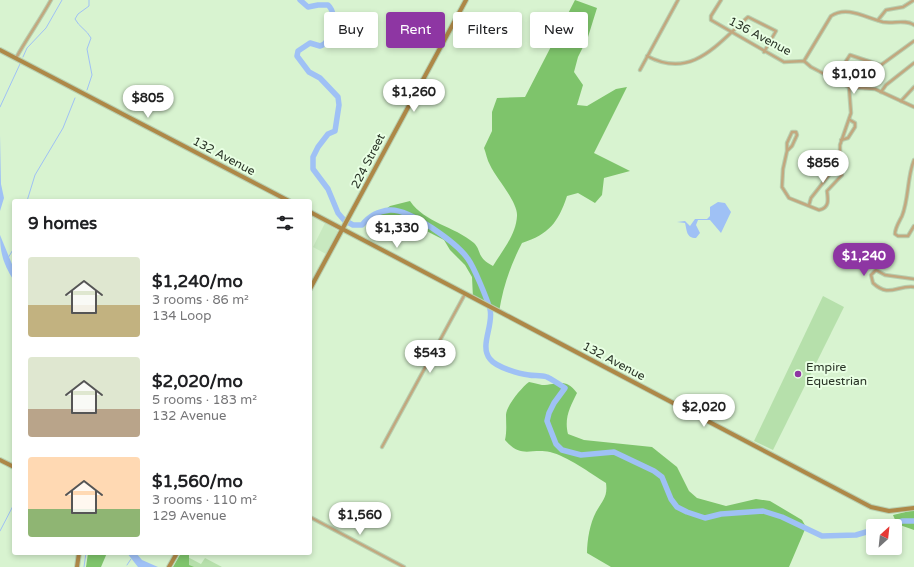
<!DOCTYPE html>
<html lang="en">
<head>
<meta charset="utf-8">
<style>
	body { margin:0; font-family:"Varela Round",sans-serif; background:#f6f6f6; color:#202124; height:100vh; display:flex; flex-direction:column; font-size:15px; white-space:nowrap }
	* { box-sizing:border-box; margin:0 }
	p { font-size:13px; color:#757577 }
	.icon { flex:none; width:22px; height:22px; fill:none; stroke:currentColor; stroke-width:2; stroke-linecap:round; stroke-linejoin:round }
	.map { position:relative; flex:1; overflow:hidden }
	.panel { position:absolute; left:12px; top:199px; width:300px; height:356px; display:flex; flex-direction:column; background:#fff; border-radius:4px; box-shadow:0 2px 6px #0003 }
	.panel>* { flex:none }
	.banner { position:absolute; left:324px; top:12px; width:380px; height:36px; display:flex; gap:8px }
	.needle { width:26px; rotate:27deg }
	.tools { position:absolute; left:866px; top:519px; display:grid; gap:8px }
	.tools a { display:grid; place-items:center; width:36px; height:36px; border-radius:4px; background:#fff; box-shadow:0 2px 6px #0003; font-size:20px }
	.price { position:absolute; translate:-50% -34px; padding:0 9px; border-radius:14px; background:#fff; color:#222; font-size:13px; line-height:26px; filter:drop-shadow(0 1px 2px #0008) }
	.price::after { content:''; position:absolute; left:50%; top:24px; width:12px; height:9px; margin-left:-6px; background:inherit; clip-path:polygon(0 0,100% 0,50% 100%) }
	.price.active { background:#8e36a3; color:#fff }
	ul { padding:0; list-style:none }
	li { display:flex; align-items:center; gap:12px; height:100px; padding:0 16px }
	li span { display:grid; place-items:center; flex:none; width:112px; height:80px; border-radius:4px; color:#555 }
	li>.icon { margin-inline-start:auto }
	span .icon { width:48px; height:48px; fill:#fffc; stroke-width:1 }
	li b { font-size:17px }
	h2 { display:flex; justify-content:space-between; align-items:center; height:48px; padding:0 16px; font-size:17px }
	.tag { padding:0 14px; border-radius:4px; background:#fff; box-shadow:0 2px 6px #0003; font-size:14px; line-height:36px }
	.tag.active { background:#8e36a3; color:#fff }
	.map>svg:first-child { display:block }
	.built { fill:#c8e9c0 }
	.green { fill:#b6e0ab }
	.forest { fill:#7ec46b }
	.water { fill:#9fc1f5 }
	.lines { fill:none; stroke-linecap:round; stroke-linejoin:round }
	.stream { stroke:#9fc1f5; stroke-width:1 }
	.river { stroke:#9fc1f5; stroke-width:5.5 }
	.street-casing { stroke:#b8d0b1; stroke-width:4.5 }
	.secondary-casing { stroke:#b8d0b1; stroke-width:6 }
	.street { stroke:#c2a87f; stroke-width:2.5 }
	.secondary { stroke:#ae8847; stroke-width:4 }
	.poi-dot { fill:#8e36a3; stroke:#e8ffe3; stroke-width:1.5 }
	.labels { text-anchor:middle; dominant-baseline:central; stroke-width:4; stroke-linejoin:round; paint-order:stroke }
	.street-label { font-size:12px; fill:#293326; stroke:#e8ffe3 }
	.poi-label { font-size:12px; fill:#293326; stroke:#e8ffe3; text-anchor:start }
</style>
</head>
<body>
<div class="map">
<svg width="914" height="567" viewBox="0 0 914 567">
	<rect width="100%" height="100%" fill="#d8f3d0"/>
	<path class="built" d="M325,223L338,231L326,254L313,247Z"/>
	<g class="green">
		<path d="M823,296L844,307L773,450L754,441Z"/>
		<path d="M182,554L201,564L205,558L222,567H175Z"/>
	</g>
	<g class="forest">
		<path d="M575,0L597,8L588,37L578,57L574,72L583,85L577,105L587,106L616,89L627,87L594,153L630,171L604,178L602,195L595,203L578,193L567,196C558,223 549,234 522,243C510,266 503,287 499,312L473,298L472,277L465,265L450,250L444,240L407,221L394,219L385,222L371,220L390,206L410,201C425,223 454,226 474,243C482,251 476,257 493,266C502,251 516,235 517,216C518,202 496,178 490,165C487,160 486,153 484,148L492,131V112L497,98L525,97Z"/>
		<path d="M529,382C534,383 538,384 542,385C558,385 565,377 577,393C570,407 564,418 568,434L584,440L652,447L677,467L689,491L697,498L726,506L756,499L770,501L802,520L806,527L789,567H611L587,553C587,540 590,523 596,512C602,501 608,497 606,483C590,473 567,456 550,452C530,448 521,459 505,440C507,431 506,423 506,415C506,406 522,387 529,382Z"/>
		<path d="M914,510V530L897,524L893,515Z"/>
		<path d="M88,553H107L101,567H86Z"/>
		<path d="M181,553H189V565L194,567H173Z"/>
	</g>
	<g class="water">
		<path d="M0,135L1,184L4,198L0,211Z"/>
		<path d="M718,202L725,203L731,212L721,233L710,220H698L696,225L700,233L696,238C686,238 687,230 685,223L677,222L685,221L690,226L695,219H707L710,216V207Z"/>
		<path d="M0,235L14,269V281C4,265 0,254 0,235Z"/>
		<path d="M127,553H136L142,560L158,567H138Z"/>
	</g>
	<g class="lines">
		<g class="stream">
			<path d="M23,57L27,48L46,28L62,0"/>
			<path d="M87,90L92,75L87,49L91,38C87,30 79,27 75,19L78,14L89,6V0"/>
			<path d="M0,107L20,64"/>
			<path d="M27,201L35,175L63,128L75,98"/>
			<path d="M8,258L14,248"/>
			<path d="M0,531L14,504"/>
			<path d="M127,565L131,559"/>
			<path d="M84,567L86,553"/>
		</g>
		<g class="river">
			<path d="M300,0L308,7L318,5H328C339,15 332,43 320,46L310,43L298,51L297,56L309,72L320,78L338,97L339,105L335,131L328,134L318,147L313,157V169L328,189L338,213L344,220L353,225H362C369,216 379,211 390,210C410,209 457,243 468,259C474,267 487,299 490,309C494,325 479,346 490,359C496,367 519,374 529,375C534,376 541,375 547,377C553,380 559,384 565,388L554,403L549,413L547,421L556,444L562,450L581,455L614,452L654,471L662,477L671,499L677,507L687,512L705,518L721,514L763,511L782,517L822,536L856,535L873,530"/>
			<path d="M886,526L902,521H914"/>
		</g>
		<g class="street-casing">
			<g id="street">
				<path d="M721,0L711,16V20L784,62L804,61L811,67L849,87L875,89L914,107"/>
				<path d="M878,20L886,10L903,7L914,0"/>
				<path d="M647,56C692,80 717,44 748,17L776,31L764,52"/>
				<path d="M16,58C27,38 40,20 51,0"/>
				<path d="M804,61L831,16C847,5 866,18 883,22C893,24 906,19 914,25"/>
				<path d="M640,70L678,0"/>
				<path d="M834,80L850,55L880,65"/>
				<path d="M865,88L866,78L870,73L914,41"/>
				<path d="M881,92L886,85L914,63"/>
				<path d="M901,101L914,87"/>
				<path d="M841,140L848,138L855,127V123L850,120"/>
				<path d="M787,151L792,146L797,135L796,132H792L787,143V151L783,169L782,187L789,198L819,210C830,208 828,199 827,191L842,175L840,161"/>
				<path d="M914,160C907,177 909,199 902,216C899,222 895,228 895,234L898,236H908L914,226"/>
				<path d="M809,205L811,198L840,161V145L851,113L849,87"/>
				<path d="M914,279L885,275L876,270L871,275L873,283C889,298 897,285 914,287"/>
				<path d="M382,447L465,294"/>
				<path d="M310,517L404,567"/>
			</g>
		</g>
		<g class="secondary-casing">
			<g id="secondary">
				<path d="M0,50L289,201"/>
				<path d="M310,212L871,507L889,511L914,508"/>
				<path d="M310,289L466,0"/>
				<path d="M0,460L14,467"/>
				<path d="M77,567L79,553"/>
				<path d="M169,567L177,553"/>
			</g>
		</g>
		<use href="#street" class="street"/>
		<use href="#secondary" class="secondary"/>
	</g>
	<circle class="poi-dot" cx="798" cy="374" r="4"/>
	<g class="labels">
		<g class="street-label">
			<text transform="translate(760 36) rotate(28)">136 Avenue</text>
			<text transform="translate(224 156) rotate(28)">132 Avenue</text>
			<text transform="translate(368 161) rotate(-63)">224 Street</text>
			<text transform="translate(614 361) rotate(28)">132 Avenue</text>
		</g>
		<g class="poi-label">
			<text x="806" y="367">Empire<tspan x="806" dy="14">Equestrian</tspan></text>
		</g>
	</g>
</svg>
<div class="tools">
<a><svg class="needle" viewBox="-14 -14 28 28"><path d="M0-13l5 13h-10z" fill="#e53935"/><path d="M0 13l5-13h-10z" fill="#757577"/></svg></a>
</div>
<b class="price" style="left:854px;top:95px">$1,010</b>
<b class="price" style="left:414px;top:113px">$1,260</b>
<b class="price" style="left:148px;top:119px">$805</b>
<b class="price" style="left:823px;top:184px">$856</b>
<b class="price" style="left:397px;top:249px">$1,330</b>
<b class="price active" style="left:864px;top:277px">$1,240</b>
<b class="price" style="left:430px;top:374px">$543</b>
<b class="price" style="left:704px;top:428px">$2,020</b>
<b class="price" style="left:360px;top:536px">$1,560</b>
<div class="banner">
<a class="tag">Buy</a>
<a class="tag active">Rent</a>
<a class="tag">Filters</a>
<a class="tag">New</a>
</div>
<section class="panel">
<h2>9 homes<svg class="icon" aria-label="filters" viewBox="0 0 24 24"><path d="M4 7h16M4 17h16"/><circle cx="9" cy="7" r="2"/><circle cx="15" cy="17" r="2"/></svg></h2>
<ul>
<li><span style="background:linear-gradient(#dfe7d0 60%,#c2b280 0)"><svg class="icon" aria-label="home" viewBox="0 0 24 24"><path d="M3 11l9-7 9 7M6 9v11h12V9"/></svg></span><div><b>$1,240/mo</b><p>3 rooms · 86 m²</p><p>134 Loop</p></div></li>
<li><span style="background:linear-gradient(#dfe7d0 65%,#b9a48a 0)"><svg class="icon" aria-label="home" viewBox="0 0 24 24"><path d="M3 11l9-7 9 7M6 9v11h12V9"/></svg></span><div><b>$2,020/mo</b><p>5 rooms · 183 m²</p><p>132 Avenue</p></div></li>
<li><span style="background:linear-gradient(#ffd9b3 65%,#8fb573 0)"><svg class="icon" aria-label="home" viewBox="0 0 24 24"><path d="M3 11l9-7 9 7M6 9v11h12V9"/></svg></span><div><b>$1,560/mo</b><p>3 rooms · 110 m²</p><p>129 Avenue</p></div></li>
</ul>
</section>
</div>
</body>
</html>
